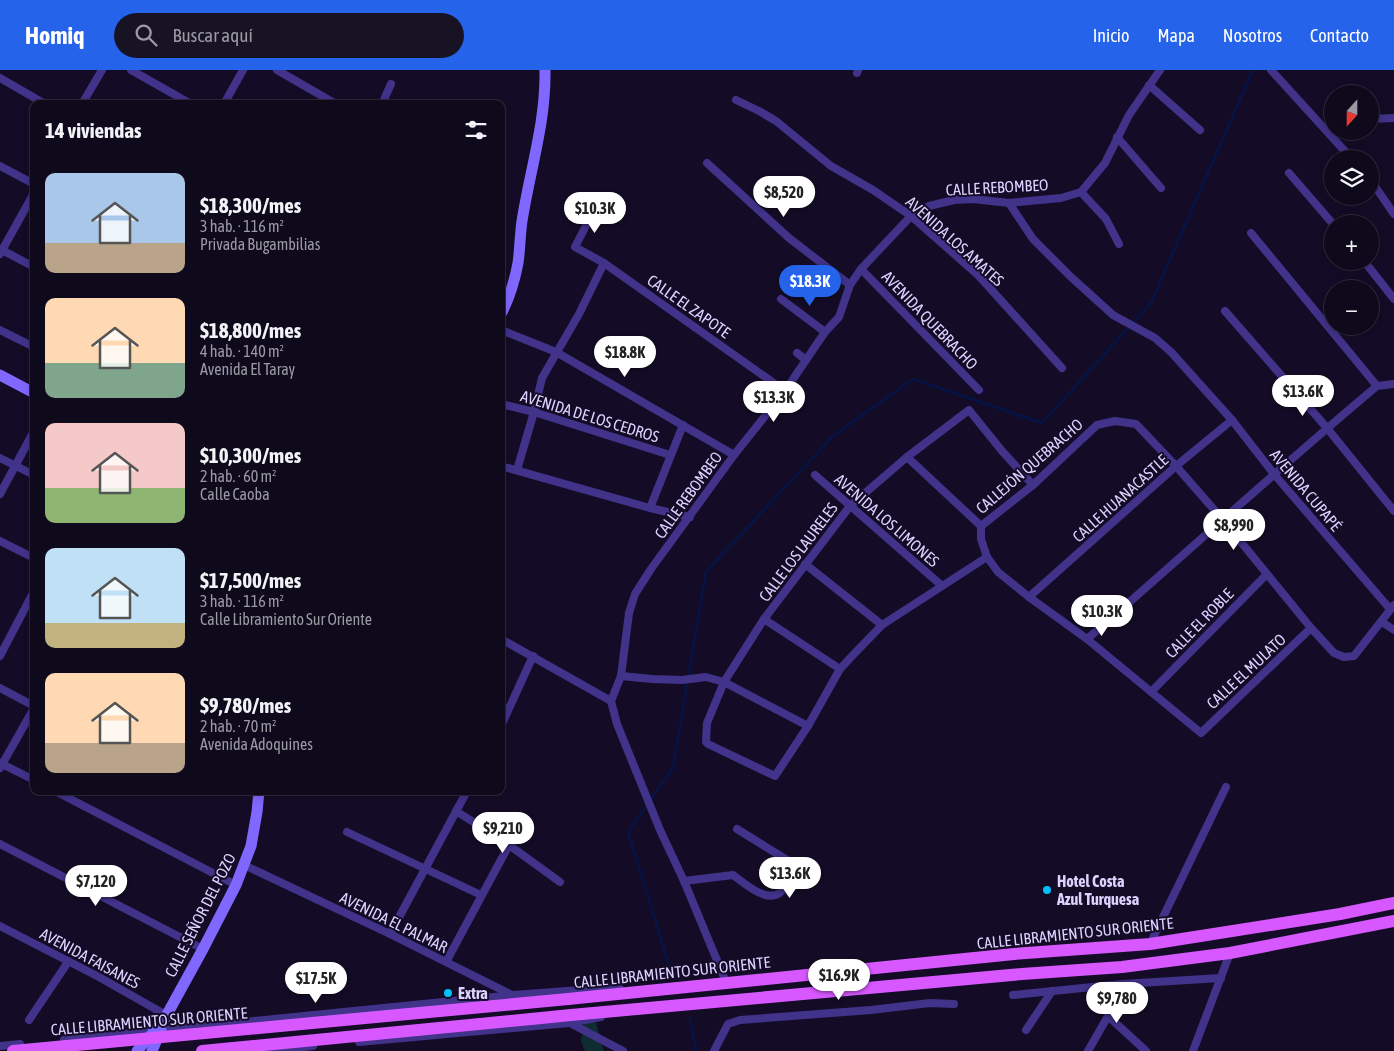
<!DOCTYPE html>
<html lang="es">
<head>
<meta charset="utf-8">
<style>
	body { margin:0; font-family:"Asap Condensed",sans-serif; background:#181225; color:#f1f3f6; height:100vh; display:flex; flex-direction:column; font-size:19px; white-space:nowrap }
	* { box-sizing:border-box; margin:0 }
	p { font-size:16px; color:#9b9aa3 }
	.icon { flex:none; width:28px; height:28px; fill:none; stroke:currentColor; stroke-width:2; stroke-linecap:round; stroke-linejoin:round }
	.map { position:relative; flex:1; overflow:hidden }
	.drawer { position:absolute; left:30px; top:30px; width:475px; height:695px; display:flex; flex-direction:column; background:#0f091c; border-radius:10px; box-shadow:0 2px 8px #0003,0 0 0 1px #2f2a3b }
	.drawer>* { flex:none }
	.needle { width:32px; rotate:201deg }
	.fabs { position:absolute; left:1324px; top:15px; display:grid; gap:10px }
	.fabs a { display:grid; place-items:center; width:55px; height:55px; border-radius:50%; background:#0f091c; box-shadow:0 2px 8px #0003,0 0 0 1px #2f2a3b; font-size:25px }
	.price { position:absolute; translate:-50% -42px; padding:0 11px; border-radius:18px; background:#fff; color:#222; font-size:16px; line-height:32px; filter:drop-shadow(0 1px 2px #0008) }
	.price::after { content:''; position:absolute; left:50%; top:30px; width:15px; height:11px; margin-left:-8px; background:inherit; clip-path:polygon(0 0,100% 0,50% 100%) }
	.price.current { background:#2563eb; color:#fff }
	ul { padding:0; list-style:none }
	li { display:flex; align-items:center; gap:15px; height:125px; padding:0 15px }
	li span { display:grid; place-items:center; flex:none; width:140px; height:100px; border-radius:10px; color:#555 }
	li>.icon { margin-inline-start:auto }
	span .icon { width:60px; height:60px; fill:#fffc; stroke-width:1 }
	li b { font-size:21px }
	h2 { display:flex; justify-content:space-between; align-items:center; height:60px; padding:0 15px; font-size:21px }
	header { display:flex; align-items:center; gap:30px; box-sizing:border-box; height:70px; padding:0 25px; background:#2563eb; color:#fff }
	header strong { font-size:24px }
	nav { display:flex; gap:28px; margin-inline-start:auto; font-size:18px }
	.search { width:350px; height:45px; background:#181225; display:flex; align-items:center; gap:12px; box-sizing:border-box; padding:0 18px; border-radius:28px; color:#9b9aa3; font-size:19px }
	.map>svg:first-child { display:block }
	.green { fill:#0f2d31 }
	.lines { fill:none; stroke-linecap:round; stroke-linejoin:round }
	.stream { stroke:#041447; stroke-width:2.5 }
	.street { stroke:#41328a; stroke-width:8 }
	.secondary { stroke:#8068ff; stroke-width:11 }
	.primary { stroke:#d758ff; stroke-width:12 }
	.primary-bridge { stroke:#d758ff; stroke-width:12 }
	.poi-dot { fill:#00c1fc; stroke:#140c26; stroke-width:2 }
	.labels { text-anchor:middle; dominant-baseline:central; stroke-width:4; stroke-linejoin:round; paint-order:stroke }
	.street-label { font-size:16px; fill:#ddd1ff; stroke:#140c26 }
	.poi-label { font-size:16px; font-weight:bold; fill:#ddd1ff; stroke:#140c26; text-anchor:start }
</style>
</head>
<body>
<header>
<strong>Homiq</strong>
<div class="search"><svg class="icon" aria-label="search" viewBox="0 0 24 24"><circle cx="10" cy="10" r="6"/><path d="M15 15l6 6"/></svg>Buscar aquí</div>
<nav><a>Inicio</a><a>Mapa</a><a>Nosotros</a><a>Contacto</a></nav>
</header>
<div class="map">
<svg width="1394" height="981" viewBox="0 0 1394 981">
	<rect width="100%" height="100%" fill="#140c26"/>
	<path class="green" d="M584,952L596,953L604,981H585L581,971Z"/>
	<g class="lines">
		<g class="stream">
			<path d="M672,905L628,762L673,698L706,502L833,366L913,309L1042,353L1151,233L1253,0"/>
			<path d="M690,949L696,981"/>
		</g>
		<g class="street">
			<path d="M131,0L191,34"/>
			<path d="M277,0L336,34"/>
			<path d="M1271,0L1352,89"/>
			<path d="M857,3L858,0"/>
			<path d="M0,8L45,34"/>
			<path d="M1149,15L1200,60"/>
			<path d="M736,30L759,41L776,51L831,96L873,120L911,146L978,205L1062,298"/>
			<path d="M82,34L102,0"/>
			<path d="M224,34L243,0"/>
			<path d="M382,34L391,14"/>
			<path d="M1370,49L1394,48"/>
			<path d="M1117,67L1161,118"/>
			<path d="M707,93L789,168L850,215"/>
			<path d="M0,96L34,114"/>
			<path d="M1289,103L1333,154"/>
			<path d="M1370,109L1394,144"/>
			<path d="M1081,122L1106,149L1119,174"/>
			<path d="M1009,133L1033,169L1071,207L1113,245L1155,268L1171,282L1232,350L1274,404L1390,539"/>
			<path d="M594,140L575,177L604,193L785,321"/>
			<path d="M1251,163L1377,316"/>
			<path d="M0,179L34,197"/>
			<path d="M0,184L34,123"/>
			<path d="M1364,191L1394,229"/>
			<path d="M861,199L979,320"/>
			<path d="M781,229L825,262"/>
			<path d="M1225,241L1327,358L1394,441"/>
			<path d="M0,260L34,277"/>
			<path d="M501,260L556,282L734,385"/>
			<path d="M797,283L806,290"/>
			<path d="M501,334L534,342L670,385"/>
			<path d="M907,387L981,456"/>
			<path d="M0,388L34,405"/>
			<path d="M501,396L650,438L690,447"/>
			<path d="M517,400L534,342L542,308L579,244L604,193"/>
			<path d="M815,405L941,515"/>
			<path d="M0,424L34,361"/>
			<path d="M650,438L683,355"/>
			<path d="M0,471L34,488"/>
			<path d="M987,487L882,555L853,585L840,599L808,656L775,706L708,674L706,672L707,653L724,612L764,549L850,436L907,387L969,340L1002,381L1033,415"/>
			<path d="M805,494L882,555"/>
			<path d="M1029,527L1176,396L1232,350"/>
			<path d="M764,549L840,599"/>
			<path d="M1382,552L1394,560"/>
			<path d="M1311,558L1201,663L1087,569L1029,527L998,502L987,487L981,469V456L1033,415L1097,355L1115,351L1136,354L1176,396L1223,450L1311,558L1334,583L1344,587L1354,586L1394,535"/>
			<path d="M501,569L611,631"/>
			<path d="M1087,569C1184,485 1279,398 1377,316L1394,314"/>
			<path d="M0,586L34,521"/>
			<path d="M621,606L652,609L682,610L706,607L724,612L808,656"/>
			<path d="M0,618L34,636"/>
			<path d="M1151,622L1267,504"/>
			<path d="M501,656L533,586"/>
			<path d="M0,693L34,710"/>
			<path d="M0,698L34,638"/>
			<path d="M55,721L236,815"/>
			<path d="M456,741L509,775L560,812"/>
			<path d="M347,762L481,825"/>
			<path d="M0,774L203,879"/>
			<path d="M244,795L390,864L512,925"/>
			<path d="M684,811L733,805C747,815 772,839 786,816C791,806 791,800 787,790L737,759"/>
			<path d="M0,856L99,907L166,945"/>
			<path d="M390,864L467,721"/>
			<path d="M1150,874L1226,717"/>
			<path d="M446,892L509,775"/>
			<path d="M726,912L684,811L660,760L617,654L611,631L621,606L629,543L635,524L651,499L734,385L785,321L825,262L839,247L850,215L861,199L911,146L929,136L954,130L973,129L1009,133L1061,128L1081,122L1105,93L1129,45L1160,0"/>
			<path d="M1013,925L1122,914L1221,908"/>
			<path d="M1108,946L1146,981"/>
			<path d="M29,950L68,892"/>
			<path d="M568,952L623,981"/>
			<path d="M1026,960L1052,921"/>
			<path d="M64,970L513,925L608,918L620,919"/>
			<path d="M359,972L569,953L601,947"/>
			<path d="M0,976L20,974"/>
			<path d="M271,981L313,976"/>
			<path d="M714,981L728,954L740,950L871,940L930,933L954,934"/>
			<path d="M1088,981L1108,946L1122,914"/>
			<path d="M1193,981L1230,883"/>
		</g>
		<g class="secondary">
			<path d="M501,244C509,229 515,209 518,193C520,179 520,165 522,151C530,100 546,52 545,0"/>
			<path d="M0,305L34,323"/>
			<path d="M137,981L164,950L203,879L236,815L251,776L257,742L259,721"/>
			<path d="M152,981L161,960"/>
		</g>
		<g class="primary">
			<path d="M568,929L1014,884L1150,874L1340,844L1394,833"/>
			<path d="M571,945L1022,904L1122,897L1230,883L1394,851"/>
			<path d="M202,981L531,949"/>
		</g>
		<g class="primary-bridge">
			<path d="M531,949L571,945"/>
			<path d="M13,981L568,929"/>
		</g>
	</g>
	<g class="poi-dot">
		<circle cx="1047" cy="820" r="5"/>
		<circle cx="448" cy="923" r="5"/>
	</g>
	<g class="labels">
		<g class="street-label">
			<text transform="translate(997 117) rotate(-3)">CALLE REBOMBEO</text>
			<text transform="translate(955 171) rotate(42)">AVENIDA LOS AMATES</text>
			<text transform="translate(689 236) rotate(35)">CALLE EL ZAPOTE</text>
			<text transform="translate(930 250) rotate(46)">AVENIDA QUEBRACHO</text>
			<text transform="translate(590 346) rotate(17)">AVENIDA DE LOS CEDROS</text>
			<text transform="translate(1029 396) rotate(-41)">CALLEJÓN QUEBRACHO</text>
			<text transform="translate(1306 420) rotate(50)">AVENIDA CUPAPÉ</text>
			<text transform="translate(688 425) rotate(-54)">CALLE REBOMBEO</text>
			<text transform="translate(1120 428) rotate(-42)">CALLE HUANACASTLE</text>
			<text transform="translate(887 450) rotate(41)">AVENIDA LOS LIMONES</text>
			<text transform="translate(798 482) rotate(-53)">CALLE LOS LAURELES</text>
			<text transform="translate(1199 553) rotate(-46)">CALLE EL ROBLE</text>
			<text transform="translate(1246 601) rotate(-43)">CALLE EL MULATO</text>
			<text transform="translate(200 845) rotate(-63)">CALLE SEÑOR DEL POZO</text>
			<text transform="translate(394 852) rotate(26)">AVENIDA EL PALMAR</text>
			<text transform="translate(1075 863) rotate(-6)">CALLE LIBRAMIENTO SUR ORIENTE</text>
			<text transform="translate(90 888) rotate(28)">AVENIDA FAISANES</text>
			<text transform="translate(672 902) rotate(-6)">CALLE LIBRAMIENTO SUR ORIENTE</text>
			<text transform="translate(149 951) rotate(-5)">CALLE LIBRAMIENTO SUR ORIENTE</text>
		</g>
		<g class="poi-label">
			<text x="1057" y="811">Hotel Costa<tspan x="1057" dy="18">Azul Turquesa</tspan></text>
			<text x="458" y="923">Extra</text>
		</g>
	</g>
</svg>
<div class="fabs">
<a><svg class="needle" viewBox="-14 -14 28 28"><path d="M0-13l5 13h-10z" fill="#e53935"/><path d="M0 13l5-13h-10z" fill="#9b9aa3"/></svg></a>
<a><svg class="icon" aria-label="layers" viewBox="0 0 24 24"><path d="M12 4l9 5-9 5-9-5zM3 14l9 5 9-5"/></svg></a>
<a>+</a>
<a>−</a>
</div>
<b class="price" style="left:784px;top:148px">$8,520</b>
<b class="price" style="left:595px;top:164px">$10.3K</b>
<b class="price current" style="left:810px;top:237px">$18.3K</b>
<b class="price" style="left:625px;top:308px">$18.8K</b>
<b class="price" style="left:1303px;top:347px">$13.6K</b>
<b class="price" style="left:774px;top:353px">$13.3K</b>
<b class="price" style="left:1234px;top:481px">$8,990</b>
<b class="price" style="left:1102px;top:567px">$10.3K</b>
<b class="price" style="left:503px;top:784px">$9,210</b>
<b class="price" style="left:790px;top:829px">$13.6K</b>
<b class="price" style="left:96px;top:837px">$7,120</b>
<b class="price" style="left:839px;top:931px">$16.9K</b>
<b class="price" style="left:316px;top:934px">$17.5K</b>
<b class="price" style="left:1117px;top:954px">$9,780</b>
<section class="drawer">
<h2>14 viviendas<svg class="icon" aria-label="filters" viewBox="0 0 24 24"><path d="M4 7h16M4 17h16"/><circle cx="9" cy="7" r="2"/><circle cx="15" cy="17" r="2"/></svg></h2>
<ul>
<li><span style="background:linear-gradient(#a9c7e8 70%,#b9a48a 0)"><svg class="icon" aria-label="home" viewBox="0 0 24 24"><path d="M3 11l9-7 9 7M6 9v11h12V9"/></svg></span><div><b>$18,300/mes</b><p>3 hab. · 116 m²</p><p>Privada Bugambilias</p></div></li>
<li><span style="background:linear-gradient(#ffd9b3 65%,#7fa58c 0)"><svg class="icon" aria-label="home" viewBox="0 0 24 24"><path d="M3 11l9-7 9 7M6 9v11h12V9"/></svg></span><div><b>$18,800/mes</b><p>4 hab. · 140 m²</p><p>Avenida El Taray</p></div></li>
<li><span style="background:linear-gradient(#f6c9c9 65%,#8fb573 0)"><svg class="icon" aria-label="home" viewBox="0 0 24 24"><path d="M3 11l9-7 9 7M6 9v11h12V9"/></svg></span><div><b>$10,300/mes</b><p>2 hab. · 60 m²</p><p>Calle Caoba</p></div></li>
<li><span style="background:linear-gradient(#bfe0f5 75%,#c2b280 0)"><svg class="icon" aria-label="home" viewBox="0 0 24 24"><path d="M3 11l9-7 9 7M6 9v11h12V9"/></svg></span><div><b>$17,500/mes</b><p>3 hab. · 116 m²</p><p>Calle Libramiento Sur Oriente</p></div></li>
<li><span style="background:linear-gradient(#ffd9b3 70%,#b9a48a 0)"><svg class="icon" aria-label="home" viewBox="0 0 24 24"><path d="M3 11l9-7 9 7M6 9v11h12V9"/></svg></span><div><b>$9,780/mes</b><p>2 hab. · 70 m²</p><p>Avenida Adoquines</p></div></li>
</ul>
</section>
</div>
</body>
</html>
